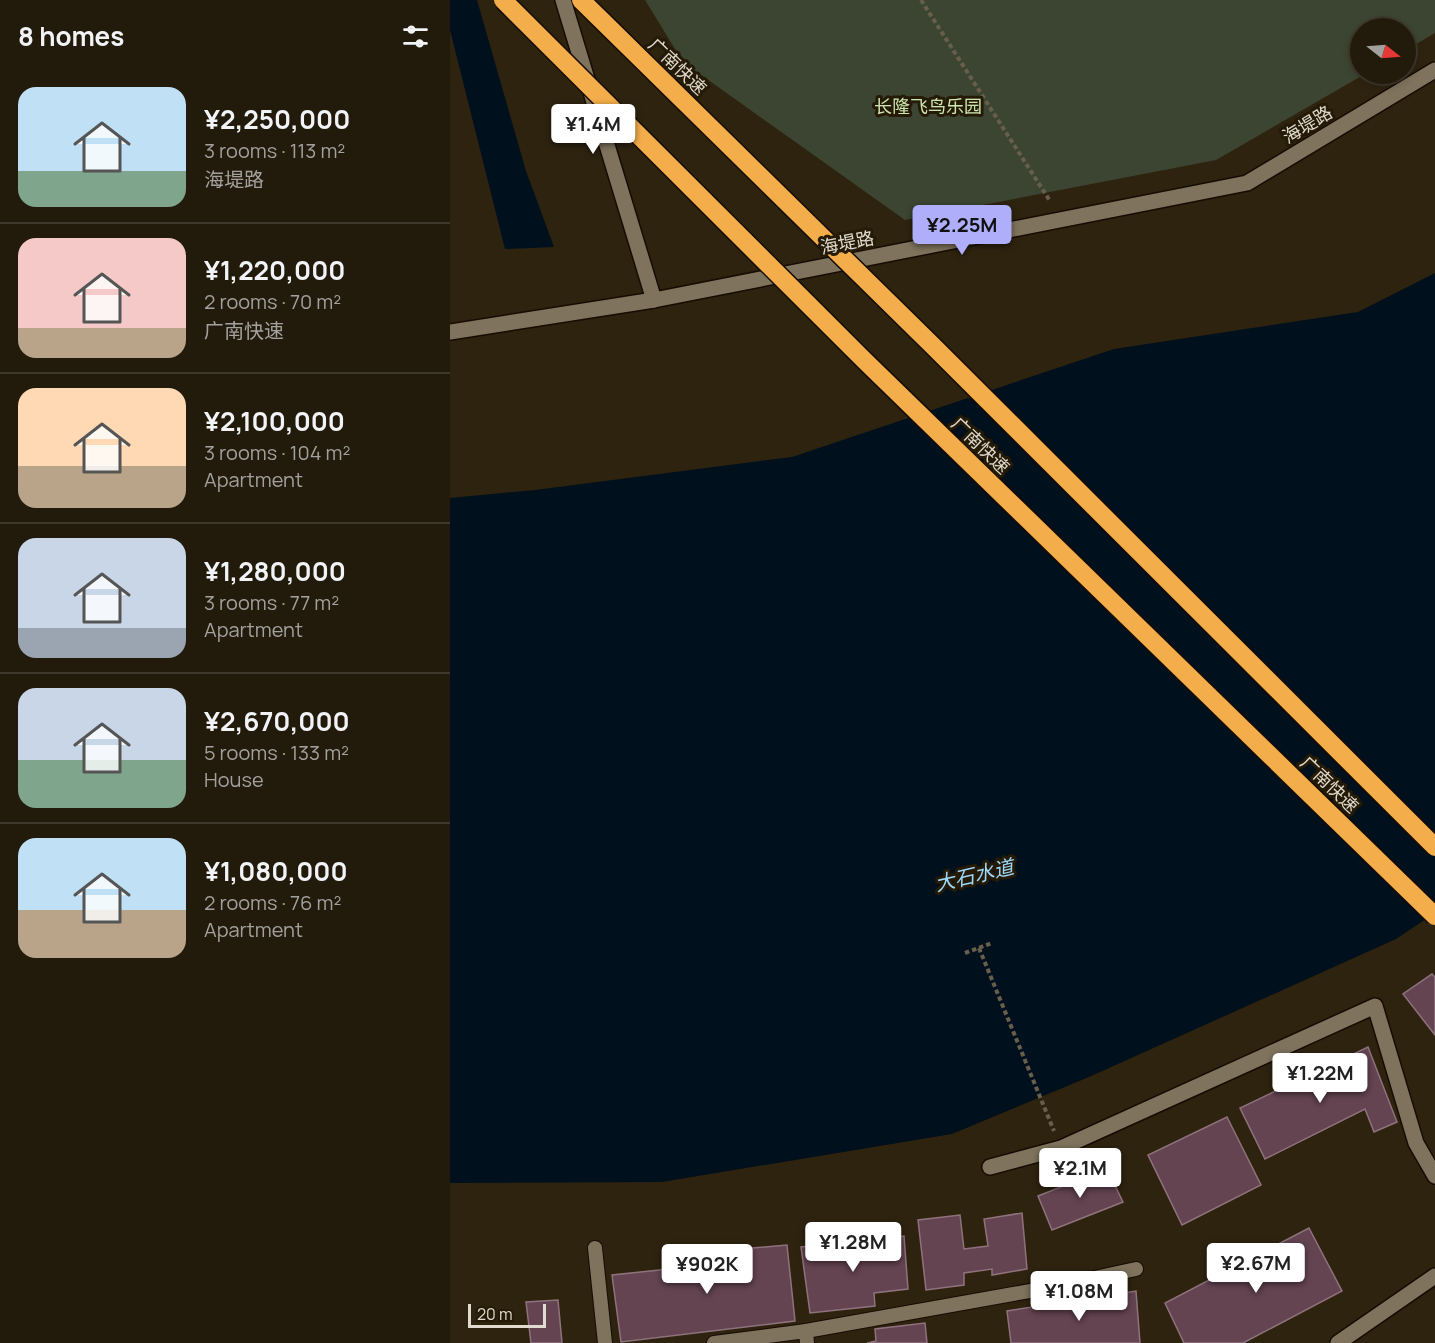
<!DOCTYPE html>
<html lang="en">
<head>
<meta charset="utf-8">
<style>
	body { margin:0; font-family:Manrope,"Noto Sans SC",sans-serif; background:#2e2719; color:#f1f3f6; height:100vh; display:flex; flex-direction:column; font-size:22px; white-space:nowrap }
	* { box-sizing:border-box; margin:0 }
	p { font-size:20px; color:#a2a19d }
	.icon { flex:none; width:33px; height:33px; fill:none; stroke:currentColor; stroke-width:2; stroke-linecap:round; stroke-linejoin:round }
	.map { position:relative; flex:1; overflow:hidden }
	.sheet { display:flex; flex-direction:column; background:#221a0b; width:450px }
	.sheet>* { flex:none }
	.needle { width:39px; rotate:107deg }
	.fabs { position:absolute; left:900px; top:18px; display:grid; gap:12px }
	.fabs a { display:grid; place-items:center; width:66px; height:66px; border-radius:50%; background:#221a0b; box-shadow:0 3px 9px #0003,0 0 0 2px #3f382c; font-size:30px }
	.scale { position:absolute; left:18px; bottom:15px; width:78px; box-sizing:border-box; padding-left:6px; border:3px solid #e1dace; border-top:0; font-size:16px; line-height:21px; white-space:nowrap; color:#e1dace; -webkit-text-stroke:4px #241a06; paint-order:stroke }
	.price { position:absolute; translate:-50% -51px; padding:0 14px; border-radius:6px; background:#fff; color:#222; font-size:20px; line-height:39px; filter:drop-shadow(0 2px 3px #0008) }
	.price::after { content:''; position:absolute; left:50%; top:36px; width:18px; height:14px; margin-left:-9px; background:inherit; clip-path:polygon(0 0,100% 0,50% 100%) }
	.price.current { background:#aeaefa; color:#111 }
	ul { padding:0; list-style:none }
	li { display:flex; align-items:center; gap:18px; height:150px; padding:0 18px }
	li+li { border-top:2px solid #3f382c }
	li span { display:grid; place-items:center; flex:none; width:168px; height:120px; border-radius:18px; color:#555 }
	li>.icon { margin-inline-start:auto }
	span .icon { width:72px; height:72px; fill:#fffc; stroke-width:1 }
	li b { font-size:26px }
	h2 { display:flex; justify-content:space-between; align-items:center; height:72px; padding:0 18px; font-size:26px }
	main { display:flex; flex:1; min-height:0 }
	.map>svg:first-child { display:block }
	.green { fill:#3c4531 }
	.water { fill:#00101c }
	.building { fill:#644451; stroke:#8e737d; stroke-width:1.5 }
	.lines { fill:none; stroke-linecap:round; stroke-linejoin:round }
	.lane-casing { stroke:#160c00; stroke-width:16 }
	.street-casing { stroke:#160c00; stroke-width:18 }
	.path { stroke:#685e4c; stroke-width:4; stroke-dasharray:4.5 3; stroke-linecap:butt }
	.lane { stroke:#7f735d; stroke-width:14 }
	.street { stroke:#7f735d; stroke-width:15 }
	.highway-bridge-casing { stroke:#160c00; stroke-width:21; stroke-linecap:butt }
	.highway-bridge { stroke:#f3ad4a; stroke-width:18 }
	.labels { text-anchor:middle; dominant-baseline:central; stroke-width:6; stroke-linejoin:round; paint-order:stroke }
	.street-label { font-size:18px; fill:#e1dace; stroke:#241a06 }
	.park-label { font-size:18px; fill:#cee7b0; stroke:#241a06 }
	.water-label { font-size:20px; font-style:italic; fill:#9ed9fb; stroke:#241a06 }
</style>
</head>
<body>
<main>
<section class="sheet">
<h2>8 homes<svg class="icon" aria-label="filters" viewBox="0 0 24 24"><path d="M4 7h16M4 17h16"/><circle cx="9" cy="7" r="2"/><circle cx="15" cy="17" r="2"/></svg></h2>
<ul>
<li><span style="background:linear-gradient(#bfe0f5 70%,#7fa58c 0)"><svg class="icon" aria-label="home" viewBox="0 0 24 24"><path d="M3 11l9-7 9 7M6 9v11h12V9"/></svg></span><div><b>¥2,250,000</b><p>3 rooms · 113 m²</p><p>海堤路</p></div></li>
<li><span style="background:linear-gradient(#f6c9c9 75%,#b9a48a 0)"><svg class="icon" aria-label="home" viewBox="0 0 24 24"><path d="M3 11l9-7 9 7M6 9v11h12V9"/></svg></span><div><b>¥1,220,000</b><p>2 rooms · 70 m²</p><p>广南快速</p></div></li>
<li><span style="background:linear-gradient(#ffd9b3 65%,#b9a48a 0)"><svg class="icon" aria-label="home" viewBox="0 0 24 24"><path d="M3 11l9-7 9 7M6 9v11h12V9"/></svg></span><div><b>¥2,100,000</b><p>3 rooms · 104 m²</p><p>Apartment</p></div></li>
<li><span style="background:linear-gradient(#c9d6e8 75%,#9aa5b1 0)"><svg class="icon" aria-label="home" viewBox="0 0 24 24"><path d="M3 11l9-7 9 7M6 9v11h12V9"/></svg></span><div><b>¥1,280,000</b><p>3 rooms · 77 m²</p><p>Apartment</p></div></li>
<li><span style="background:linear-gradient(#c9d6e8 60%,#7fa58c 0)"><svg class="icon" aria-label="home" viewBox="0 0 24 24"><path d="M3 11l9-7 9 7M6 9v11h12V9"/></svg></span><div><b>¥2,670,000</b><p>5 rooms · 133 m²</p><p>House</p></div></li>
<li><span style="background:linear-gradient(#bfe0f5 60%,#b9a48a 0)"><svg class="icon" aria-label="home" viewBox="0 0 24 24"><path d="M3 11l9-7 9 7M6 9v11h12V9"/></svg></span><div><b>¥1,080,000</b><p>2 rooms · 76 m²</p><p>Apartment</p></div></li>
</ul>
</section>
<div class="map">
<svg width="985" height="1343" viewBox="0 0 985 1343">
	<rect width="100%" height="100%" fill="#2e230f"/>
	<path class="green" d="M195,0H985V33L956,50V28H910V74H915L766,160L455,220L233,62Z"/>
	<g class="water">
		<path d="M0,0H27L76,171L104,247L55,249L0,30Z"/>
		<path d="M985,273V913L946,939L639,1077L502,1134L212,1182L0,1183V498L85,490L342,457L664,349L908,312Z"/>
	</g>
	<g class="building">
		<path d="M982,974L985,977V1035L953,994Z"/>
		<path d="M918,1047L947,1122L924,1132L915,1109L815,1159L790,1108Z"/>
		<path d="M777,1117L811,1185L732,1225L698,1155Z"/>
		<path d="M657,1169L673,1202L602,1230L588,1196Z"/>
		<path d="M572,1213L577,1269L542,1275V1269L514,1273V1285L476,1290L468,1220L510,1215L514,1249L538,1246L534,1219Z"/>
		<path d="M859,1228L892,1291L793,1343H734L715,1303Z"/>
		<path d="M454,1236L458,1289L424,1293L425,1306L360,1313L351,1247Z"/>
		<path d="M337,1245L345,1321L171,1342L162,1275L257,1265L255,1252Z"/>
		<path d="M686,1291L690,1343H561L557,1311Z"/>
		<path d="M108,1300L112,1343H81L76,1302Z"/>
		<path d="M475,1323L477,1343H417L426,1341L425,1329Z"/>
	</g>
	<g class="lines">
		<g class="lane-casing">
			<g id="lane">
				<path d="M145,1248L155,1343"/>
				<path d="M356,1331L608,1286L686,1269"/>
				<path d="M264,1343L356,1331L357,1343"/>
			</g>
		</g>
		<g class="street-casing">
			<g id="street">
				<path d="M113,0L204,300"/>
				<path d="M0,332L204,300L797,183L985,70"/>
				<path d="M540,1167L611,1148L925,1006L966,1143L985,1176"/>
				<path d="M888,1343L985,1276"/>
			</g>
		</g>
		<g class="path">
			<path d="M471,0L600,201"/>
			<path d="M529,948L604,1131"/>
			<path d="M515,953L542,943"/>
		</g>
		<use href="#lane" class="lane"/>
		<use href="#street" class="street"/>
		<g class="highway-bridge-casing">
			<g id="highway-bridge">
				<path d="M53,0L414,360L985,916"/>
				<path d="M131,0L482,345L985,847"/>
			</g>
		</g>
		<use href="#highway-bridge" class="highway-bridge"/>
	</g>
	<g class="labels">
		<g class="street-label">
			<text transform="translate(228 66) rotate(44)">广南快速</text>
			<text transform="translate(857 124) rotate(-31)">海堤路</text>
			<text transform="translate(397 242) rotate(-11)">海堤路</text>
			<text transform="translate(531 445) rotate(44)">广南快速</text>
			<text transform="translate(880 784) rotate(44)">广南快速</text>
		</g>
		<g class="park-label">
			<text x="478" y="106">长隆飞鸟乐园</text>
		</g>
		<g class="water-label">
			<text transform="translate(524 875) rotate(-13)">大石水道</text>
		</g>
	</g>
</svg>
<div class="fabs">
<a><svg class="needle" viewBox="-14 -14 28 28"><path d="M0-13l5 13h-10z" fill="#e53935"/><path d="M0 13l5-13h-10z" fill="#a2a19d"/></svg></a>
</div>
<div class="scale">20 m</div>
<b class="price" style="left:143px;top:155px">¥1.4M</b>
<b class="price current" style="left:512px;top:256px">¥2.25M</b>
<b class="price" style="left:870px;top:1104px">¥1.22M</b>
<b class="price" style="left:630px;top:1199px">¥2.1M</b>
<b class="price" style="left:403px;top:1273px">¥1.28M</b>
<b class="price" style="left:806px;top:1294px">¥2.67M</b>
<b class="price" style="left:257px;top:1295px">¥902K</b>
<b class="price" style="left:629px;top:1322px">¥1.08M</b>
</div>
</main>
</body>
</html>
